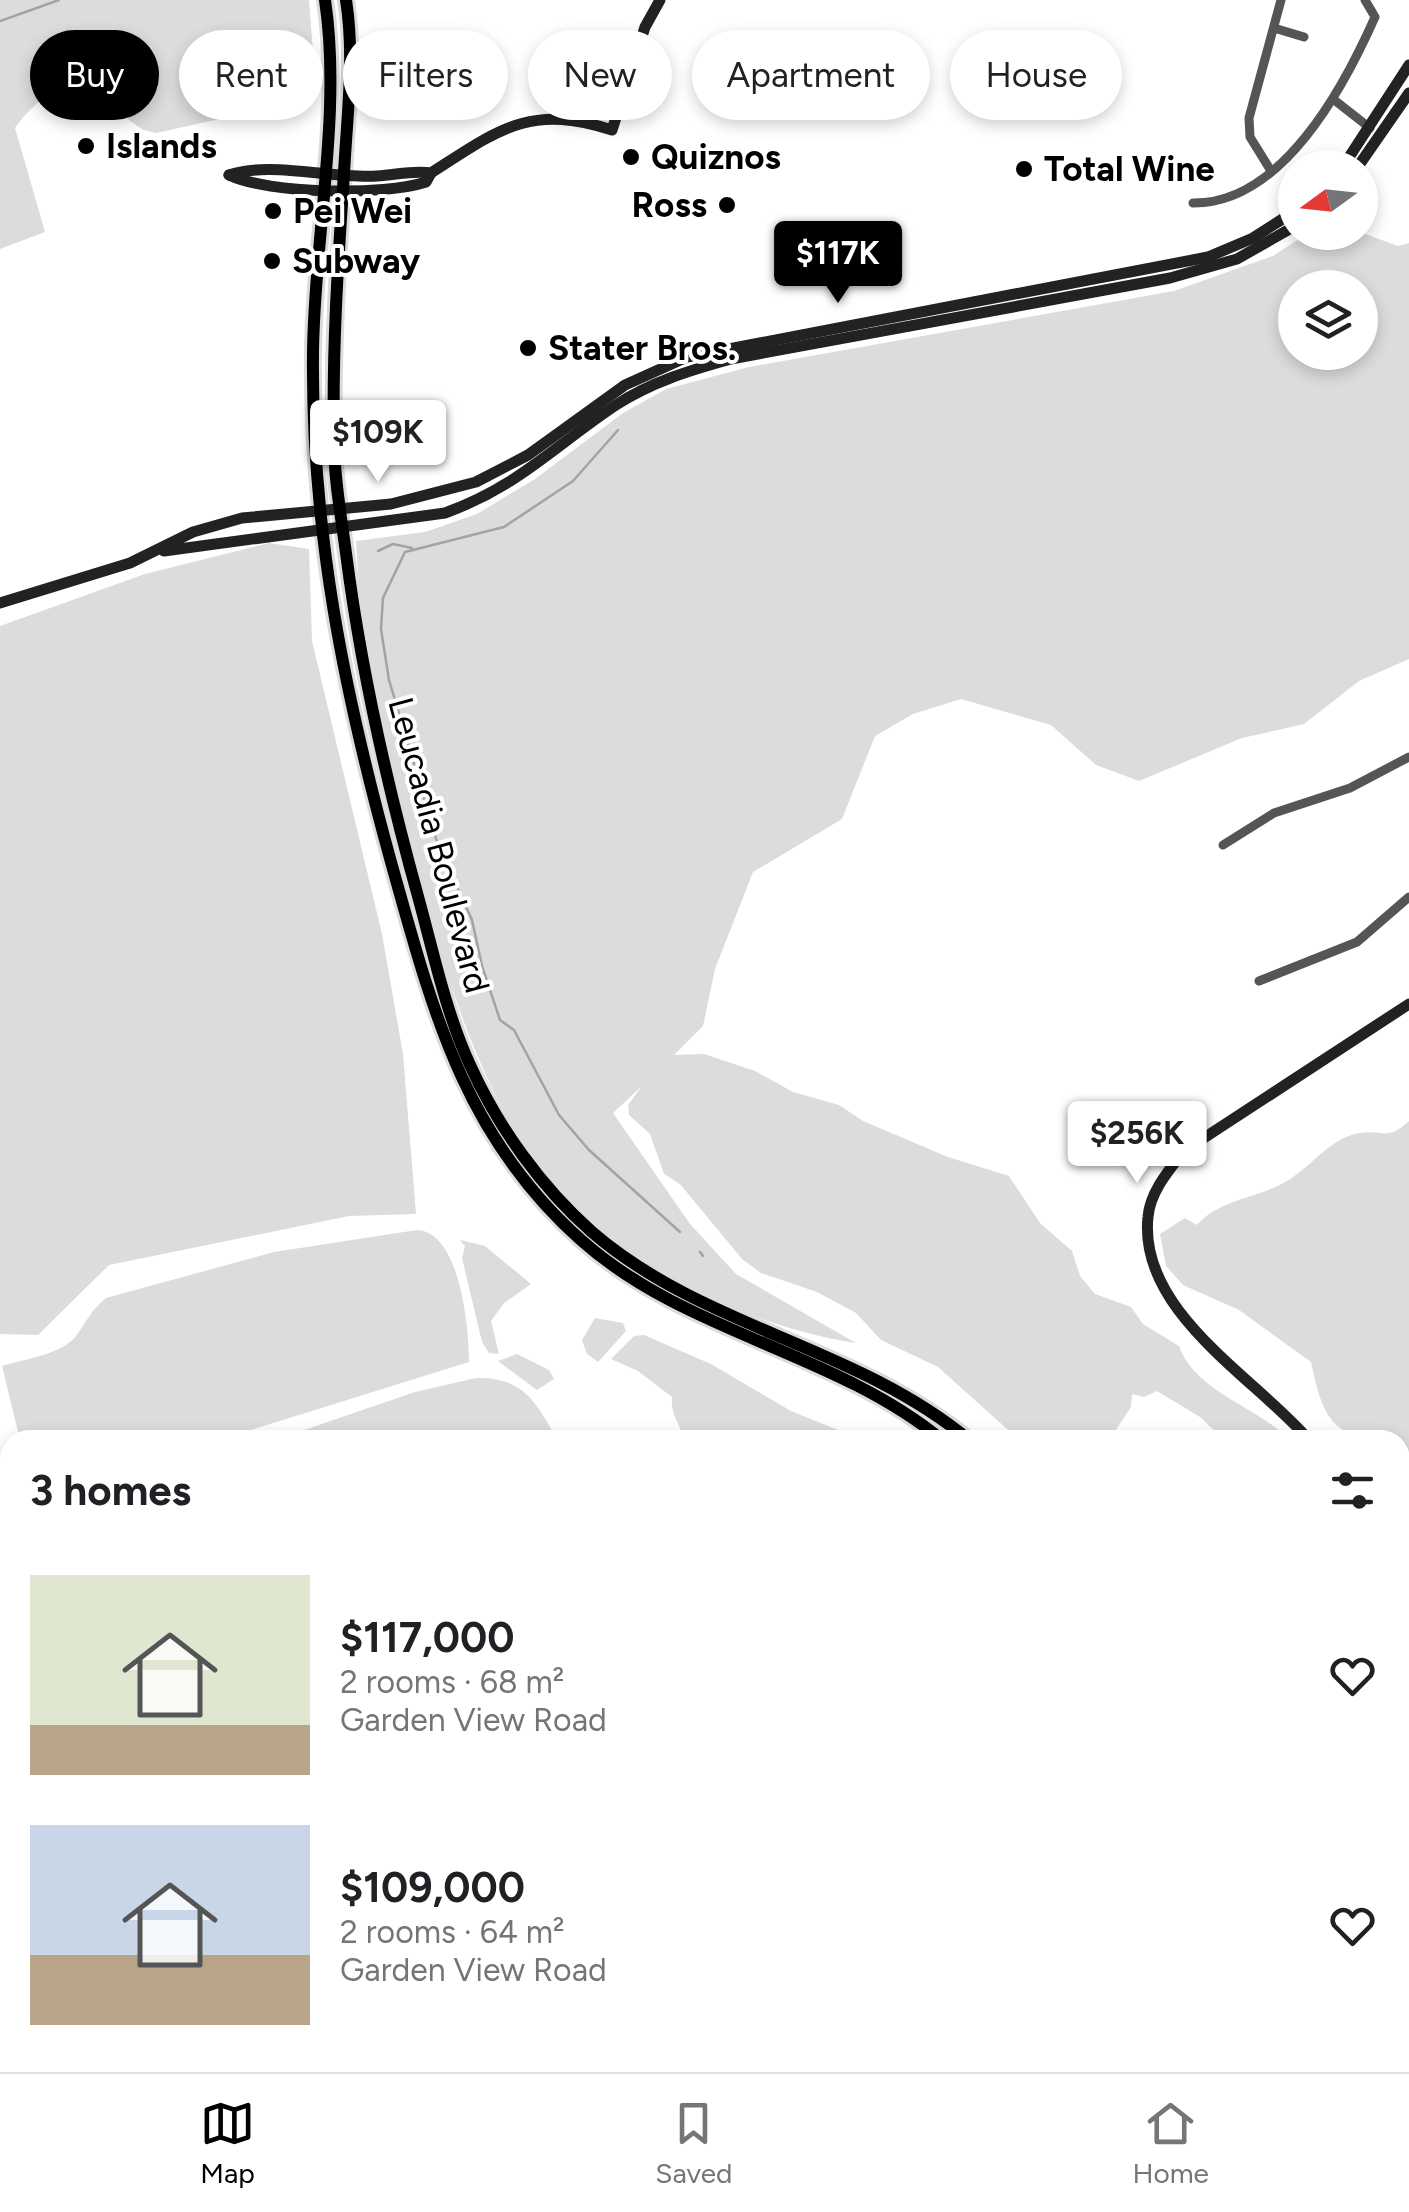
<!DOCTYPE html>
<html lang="en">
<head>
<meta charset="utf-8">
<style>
	body { margin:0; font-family:Figtree,sans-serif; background:#f6f6f6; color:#202124; height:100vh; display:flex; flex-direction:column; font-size:38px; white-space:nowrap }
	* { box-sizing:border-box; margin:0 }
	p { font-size:32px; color:#757577 }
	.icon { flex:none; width:55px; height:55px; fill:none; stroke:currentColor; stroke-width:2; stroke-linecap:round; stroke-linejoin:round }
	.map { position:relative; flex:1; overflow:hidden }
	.sheet { position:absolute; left:0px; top:1430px; width:1410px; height:642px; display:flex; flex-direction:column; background:#fff; border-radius:30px 30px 0 0; box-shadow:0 5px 15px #0003 }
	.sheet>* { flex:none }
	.banner { position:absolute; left:30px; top:30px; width:1350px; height:90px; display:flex; gap:20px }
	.needle { width:65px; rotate:255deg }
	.controls { position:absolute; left:1278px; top:150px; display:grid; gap:20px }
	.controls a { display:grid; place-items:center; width:100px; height:100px; border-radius:50%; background:#fff; box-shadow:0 5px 15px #0003; font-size:50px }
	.price { position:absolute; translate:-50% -85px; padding:0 22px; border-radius:10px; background:#fff; color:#222; font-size:32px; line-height:65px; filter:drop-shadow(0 2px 5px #0008) }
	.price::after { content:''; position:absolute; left:50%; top:60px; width:30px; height:22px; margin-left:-15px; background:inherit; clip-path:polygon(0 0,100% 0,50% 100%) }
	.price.on { background:#000; color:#fff }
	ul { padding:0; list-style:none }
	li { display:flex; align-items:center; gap:30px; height:250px; padding:0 30px }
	li span { display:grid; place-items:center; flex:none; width:280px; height:200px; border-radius:0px; color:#555 }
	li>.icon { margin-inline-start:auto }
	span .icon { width:120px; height:120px; fill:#fffc; stroke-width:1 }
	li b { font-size:42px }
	h2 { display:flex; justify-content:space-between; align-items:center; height:120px; padding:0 30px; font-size:42px }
	.chip { padding:0 35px; border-radius:45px; background:#fff; box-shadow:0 5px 15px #0003; font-size:35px; line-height:90px }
	.chip.on { background:#000; color:#fff }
	.tabs { display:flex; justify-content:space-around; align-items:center; height:140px; border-top:2px solid #e0e0e0; background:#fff; font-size:28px; color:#757577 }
	.tabs a { display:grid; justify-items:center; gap:5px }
	.tabs .on { color:#000 }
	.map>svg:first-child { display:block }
	.green { fill:#dcdcdc; fill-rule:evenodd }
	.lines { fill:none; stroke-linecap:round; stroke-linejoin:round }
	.stream { stroke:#a3a3a3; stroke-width:2.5 }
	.primary-casing { stroke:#dbdbdb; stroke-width:18 }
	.street { stroke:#555; stroke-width:9 }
	.secondary { stroke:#222; stroke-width:11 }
	.primary { stroke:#000; stroke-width:12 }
	.poi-dot { fill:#000; stroke:#fff; stroke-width:4 }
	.labels { text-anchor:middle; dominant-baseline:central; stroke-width:8; stroke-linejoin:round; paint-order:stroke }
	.poi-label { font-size:35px; font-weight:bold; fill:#000; stroke:#fff; text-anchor:start }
	.street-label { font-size:35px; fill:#000; stroke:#fff }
</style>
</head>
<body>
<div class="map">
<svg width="1409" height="2072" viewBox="0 0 1409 2072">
	<rect width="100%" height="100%" fill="#fff"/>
	<g class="green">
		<path d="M0,0H309L315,78L269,91L233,116L156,133L143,130L129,120L114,84C74,74 38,95 15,128L45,232L0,249Z"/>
		<path d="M1360,232L1398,246L1409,243V659L1359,681L1304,724L1242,738L1139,781L1096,765L1051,725L961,699L913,714L875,736L842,819L753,872L715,969L703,1026L674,1055L704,1054L755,1071L793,1092L839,1105L863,1121L948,1157L1009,1176L1040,1223L1072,1251L1080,1276L1095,1294L1131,1307L1143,1324L1179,1346C1195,1392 1258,1407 1290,1440H1224L1200,1417L1157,1391L1144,1397L1132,1394L1131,1407L1109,1440H1032L1007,1429L938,1367L881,1340L856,1313L817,1292L761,1273L742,1259L680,1184L664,1174L650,1134L629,1115L628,1105L642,1086L613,1113L690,1224L736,1274L856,1343C760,1329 635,1273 568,1201C489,1116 455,1004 424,896C389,779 362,663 356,541L425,532L477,514L535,479L623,413L666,389L749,367L1174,291L1273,256L1308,233ZM1295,288H1360V352H1295Z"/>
		<path d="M269,543L309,549L312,641L382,934L403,1054L416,1214L349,1216L109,1265L38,1335L0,1334V626L145,574Z"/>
		<path d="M1409,1121V1546L1400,1529V1440C1334,1440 1324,1424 1311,1362L1239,1310L1183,1285L1166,1266L1160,1234L1185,1218L1197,1225C1219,1199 1259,1198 1287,1181C1311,1167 1330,1138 1359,1133C1384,1129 1386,1142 1409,1121Z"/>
		<path d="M417,1230C460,1232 469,1327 469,1362L219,1440H20L2,1366C24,1359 61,1355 76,1336C87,1321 91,1310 106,1298L274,1252Z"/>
		<path d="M460,1240L485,1246L531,1284L504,1303L491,1321L499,1354L489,1353L482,1342L462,1258L465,1246Z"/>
		<path d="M595,1318L623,1323L626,1331L598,1362L587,1354L582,1340Z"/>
		<path d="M644,1335L711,1364L791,1411L863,1440H683C681,1423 670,1416 672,1397L638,1371L611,1359L634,1336Z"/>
		<path d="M517,1354L549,1370L554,1379L537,1390L498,1361Z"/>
		<path d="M476,1378C522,1377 535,1400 555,1436L551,1440H275L415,1392Z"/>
		<path d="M10,1486V1705L0,1702V1489Z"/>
		<path d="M0,1906L10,1909V2062L34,2063L35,2072H0Z"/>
		<path d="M176,2063V2062L598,2063L597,2072H179Z"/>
	</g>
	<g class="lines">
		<g class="stream">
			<path d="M0,21L59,0"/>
			<path d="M618,430L573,481L504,527L405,552L383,598L381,629L389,680L438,845L472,920L482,966L500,1020L514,1030L559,1115L589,1150L680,1232"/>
			<path d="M378,551L393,544L412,548"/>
			<path d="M700,1252L703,1256"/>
		</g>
		<g class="primary-casing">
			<g id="primary">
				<path d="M325,0C342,113 314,238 313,353C311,530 344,692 391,862C432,1008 463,1135 581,1240C686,1334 834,1351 942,1440"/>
				<path d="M346,0C355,57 347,115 344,173C338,261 332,352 334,441C334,478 341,516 346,553C361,671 387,785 419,900C434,955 446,1013 470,1065C498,1127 541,1187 592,1232C703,1328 856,1346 969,1440"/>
				<path d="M1249,2062L1252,2072"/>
				<path d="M1265,2062L1268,2072"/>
			</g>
		</g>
		<g class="street">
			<path d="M1274,28L1304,37"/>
			<path d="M1333,99L1370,128"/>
			<path d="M1271,171L1250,137L1249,118L1281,0"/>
			<path d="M1193,203C1282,204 1344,87 1375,17L1365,0"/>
			<path d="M1223,845L1274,813L1350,788L1409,757"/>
			<path d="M1259,981L1357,942L1409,897"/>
			<path d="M1400,1817L1409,1816"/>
			<path d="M1400,1892L1409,1890"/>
			<path d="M1400,2008L1409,2006"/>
			<path d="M1004,2062L1008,2072"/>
			<path d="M854,2072L862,2062"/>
			<path d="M1152,2072L1167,2068"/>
		</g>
		<g class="secondary">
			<path d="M1342,168L1409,65"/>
			<path d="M1357,168L1409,93"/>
			<path d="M229,175C269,194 384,196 426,182L431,173C498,130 530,103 612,130L645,27L660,0"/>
			<path d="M229,175C268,161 333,179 377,176C396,175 413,170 431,173"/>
			<path d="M164,551L445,513C519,486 553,447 616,405C651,382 691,370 731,359L1170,278L1237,259L1295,226"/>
			<path d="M0,603L130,563L193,532L242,518L391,504L476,482L528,455L625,385L687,357L1208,257L1253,238L1295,211"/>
			<path d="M1309,1440C1256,1378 1138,1312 1148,1217C1150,1192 1169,1170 1184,1151L1409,1004"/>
			<path d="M1400,1698L1409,1704"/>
			<path d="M1400,1711L1409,1718"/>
			<path d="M0,1745H10"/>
			<path d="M0,1755H10"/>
		</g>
		<use href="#primary" class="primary"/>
	</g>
	<g class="poi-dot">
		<circle cx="86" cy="146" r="10"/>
		<circle cx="631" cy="157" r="10"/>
		<circle cx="1024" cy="169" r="10"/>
		<circle cx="727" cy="205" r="10"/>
		<circle cx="273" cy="211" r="10"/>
		<circle cx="272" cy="261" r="10"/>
		<circle cx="528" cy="348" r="10"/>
	</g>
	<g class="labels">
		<g class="poi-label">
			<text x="106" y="146">Islands</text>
			<text x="651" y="157">Quiznos</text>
			<text x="1044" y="169">Total Wine</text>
			<text x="707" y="205" text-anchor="end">Ross</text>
			<text x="293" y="211">Pei Wei</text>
			<text x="292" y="261">Subway</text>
			<text x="548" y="348">Stater Bros.</text>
		</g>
		<g class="street-label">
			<text transform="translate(439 845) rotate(75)">Leucadia Boulevard</text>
		</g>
	</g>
</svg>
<div class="controls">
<a><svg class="needle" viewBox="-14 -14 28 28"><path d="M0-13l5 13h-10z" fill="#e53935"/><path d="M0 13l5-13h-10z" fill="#757577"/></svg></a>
<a><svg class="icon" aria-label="layers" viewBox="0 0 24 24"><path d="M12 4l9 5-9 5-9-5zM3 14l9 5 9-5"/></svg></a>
</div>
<b class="price on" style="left:838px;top:306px">$117K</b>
<b class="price" style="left:378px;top:485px">$109K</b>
<b class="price" style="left:1137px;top:1186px">$256K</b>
<div class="banner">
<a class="chip on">Buy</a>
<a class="chip">Rent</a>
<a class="chip">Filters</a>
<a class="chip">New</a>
<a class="chip">Apartment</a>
<a class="chip">House</a>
</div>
<section class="sheet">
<h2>3 homes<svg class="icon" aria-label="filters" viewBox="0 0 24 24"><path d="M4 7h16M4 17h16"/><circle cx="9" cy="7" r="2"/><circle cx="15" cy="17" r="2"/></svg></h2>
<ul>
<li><span style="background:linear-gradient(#dfe7d0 75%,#b9a48a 0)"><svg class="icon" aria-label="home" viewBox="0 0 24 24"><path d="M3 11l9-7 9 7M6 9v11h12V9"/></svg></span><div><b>$117,000</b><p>2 rooms · 68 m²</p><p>Garden View Road</p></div><svg class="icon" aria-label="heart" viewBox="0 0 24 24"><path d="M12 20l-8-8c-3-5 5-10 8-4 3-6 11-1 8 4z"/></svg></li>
<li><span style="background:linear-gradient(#c9d6e8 65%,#b9a48a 0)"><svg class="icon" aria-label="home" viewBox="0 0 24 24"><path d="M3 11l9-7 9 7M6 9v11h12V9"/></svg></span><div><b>$109,000</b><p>2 rooms · 64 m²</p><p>Garden View Road</p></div><svg class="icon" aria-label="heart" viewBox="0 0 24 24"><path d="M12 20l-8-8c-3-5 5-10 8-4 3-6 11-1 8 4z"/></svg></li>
</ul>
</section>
</div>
<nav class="tabs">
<a class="on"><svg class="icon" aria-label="map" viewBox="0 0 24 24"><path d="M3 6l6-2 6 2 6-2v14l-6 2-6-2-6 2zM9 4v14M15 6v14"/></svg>Map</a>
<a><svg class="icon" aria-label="saved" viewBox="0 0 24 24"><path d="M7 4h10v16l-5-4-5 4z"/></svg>Saved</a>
<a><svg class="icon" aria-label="home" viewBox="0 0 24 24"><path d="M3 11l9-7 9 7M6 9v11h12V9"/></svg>Home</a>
</nav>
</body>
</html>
